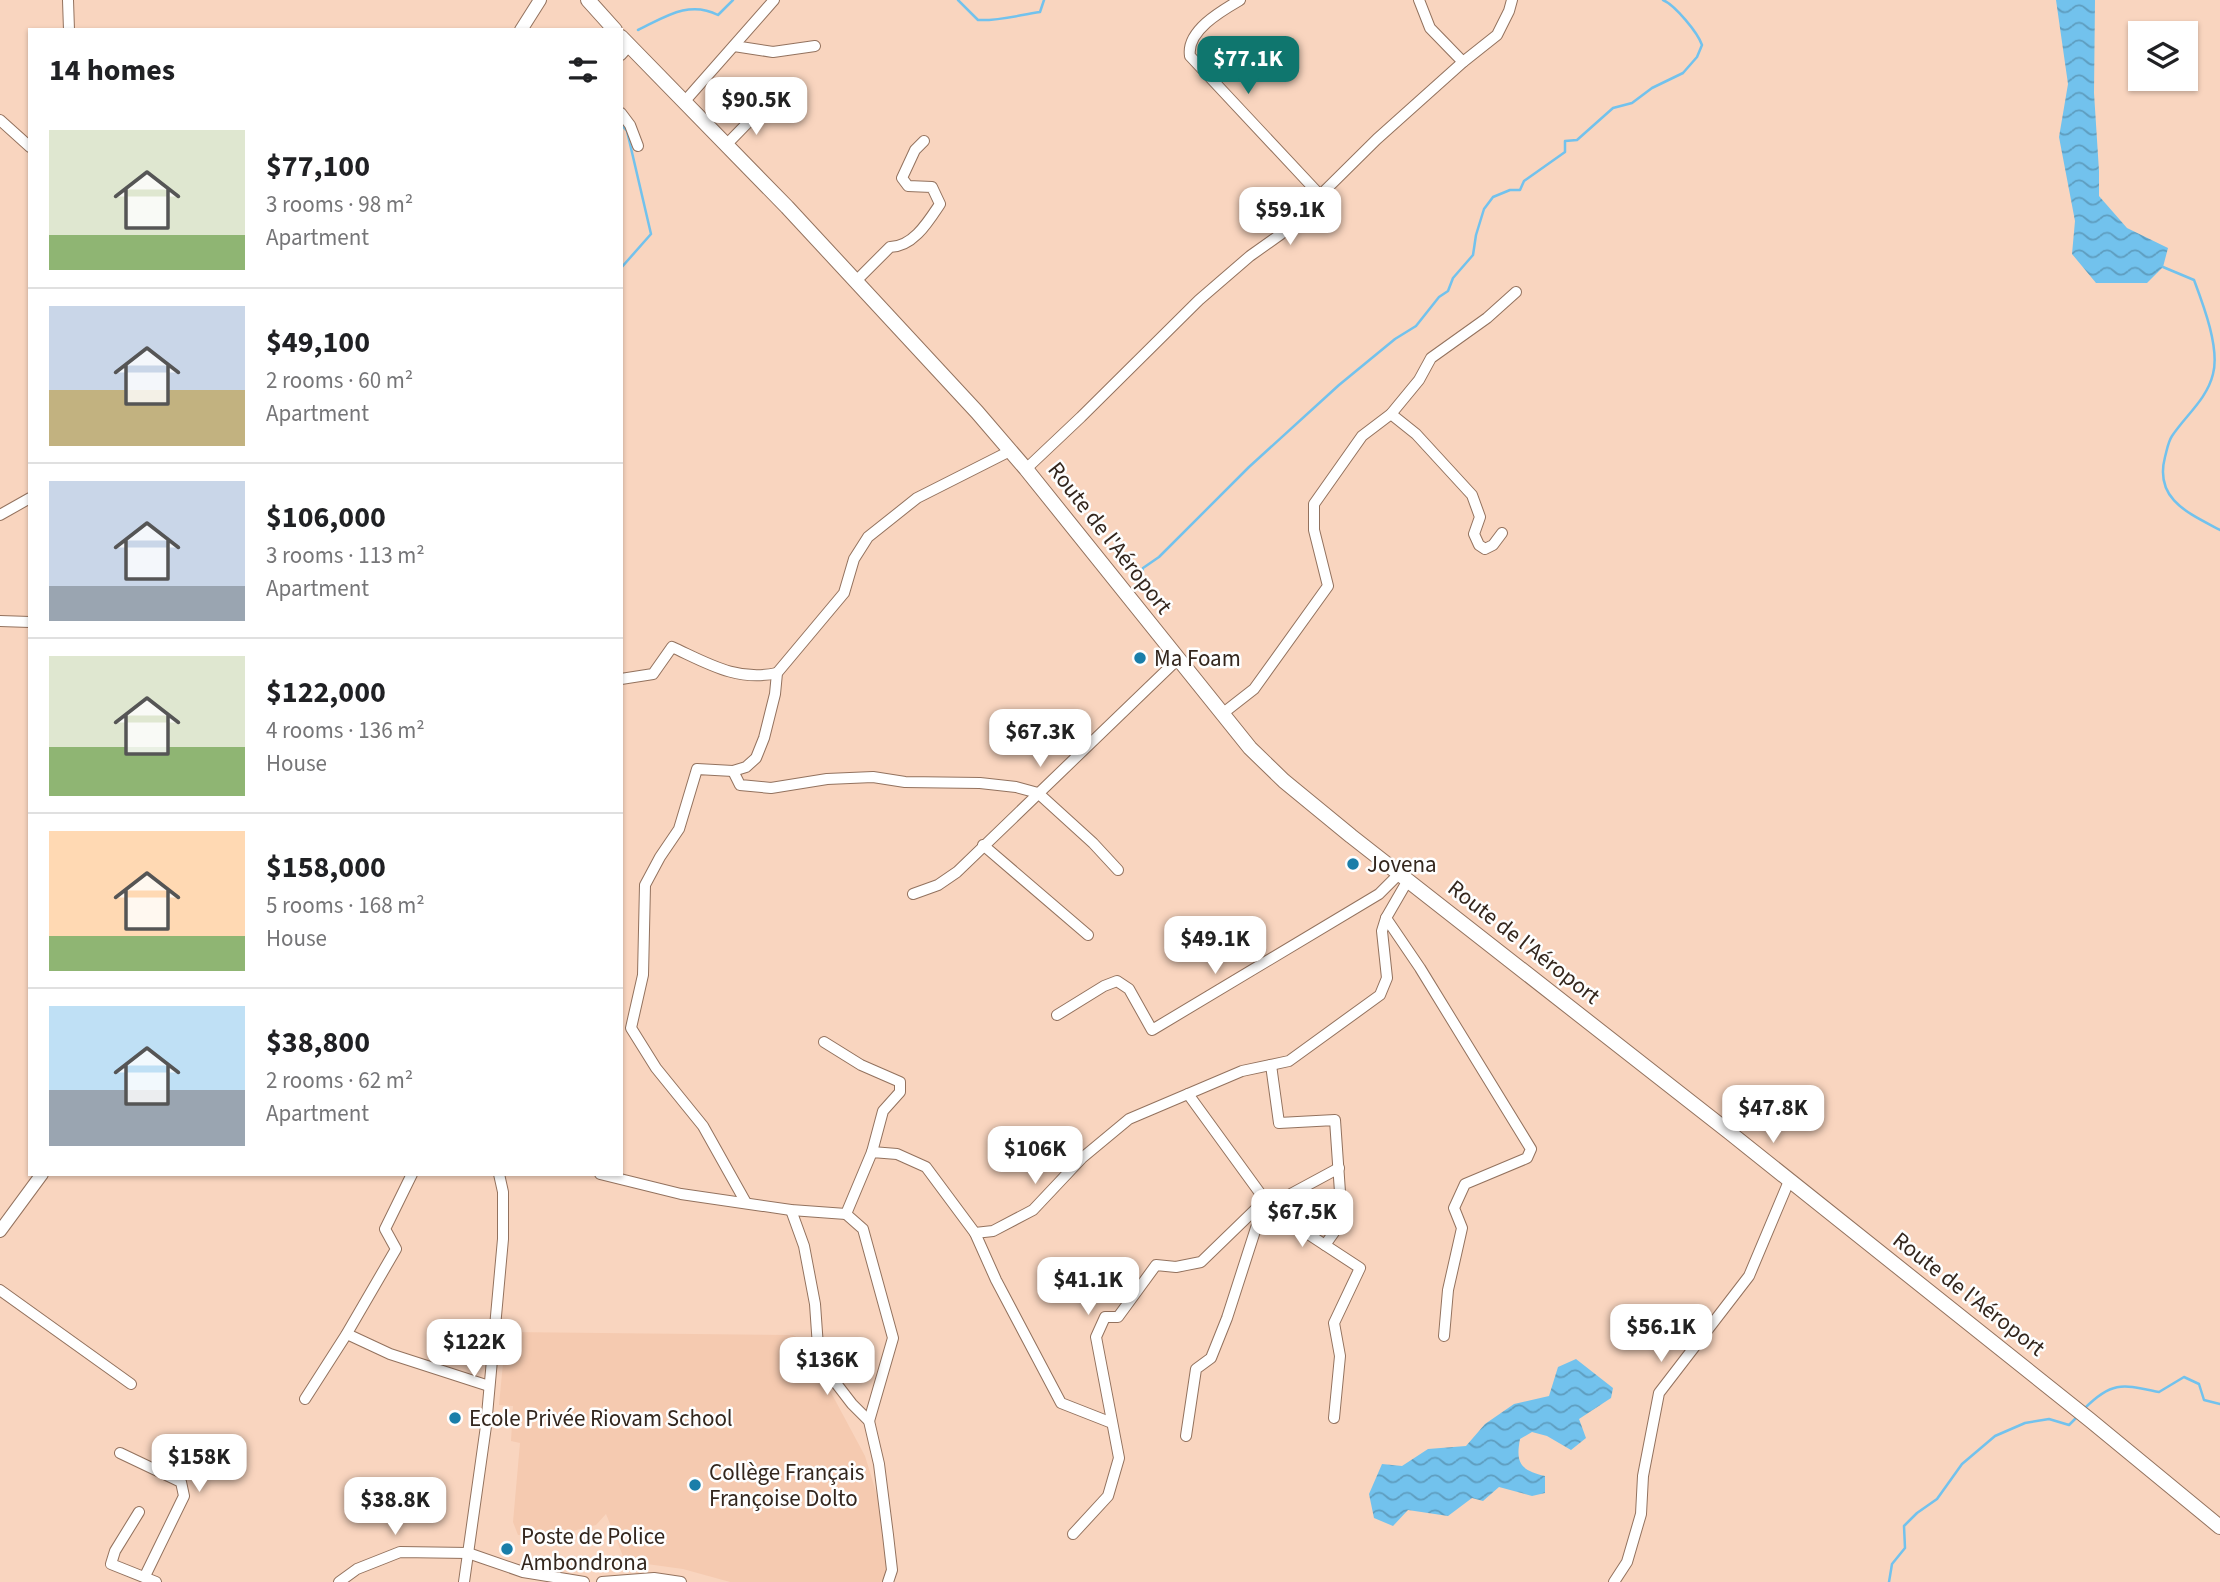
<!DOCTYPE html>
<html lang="en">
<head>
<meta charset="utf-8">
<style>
	body { margin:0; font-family:"Source Sans 3",sans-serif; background:#f2f2f2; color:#202124; height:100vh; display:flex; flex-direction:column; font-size:26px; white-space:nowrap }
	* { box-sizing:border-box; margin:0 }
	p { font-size:23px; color:#757577 }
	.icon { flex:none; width:38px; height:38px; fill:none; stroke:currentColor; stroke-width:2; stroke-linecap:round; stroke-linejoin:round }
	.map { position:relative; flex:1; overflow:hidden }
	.drawer { position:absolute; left:28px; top:28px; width:595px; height:1148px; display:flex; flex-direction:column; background:#fff; border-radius:0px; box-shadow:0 2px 5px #0004 }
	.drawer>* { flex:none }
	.tools { position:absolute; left:2128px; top:21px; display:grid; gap:14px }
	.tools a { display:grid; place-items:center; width:70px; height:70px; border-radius:0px; background:#fff; box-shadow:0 2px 5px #0004; font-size:35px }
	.price { position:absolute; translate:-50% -60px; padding:0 16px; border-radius:14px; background:#fff; color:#222; font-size:23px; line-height:46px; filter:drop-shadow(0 2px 4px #0008) }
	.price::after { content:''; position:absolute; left:50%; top:42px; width:21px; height:16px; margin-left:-10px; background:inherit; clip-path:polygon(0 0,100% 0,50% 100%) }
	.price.selected { background:#0f766e; color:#fff }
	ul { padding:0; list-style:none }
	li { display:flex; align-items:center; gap:21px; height:175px; padding:0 21px }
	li+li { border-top:2px solid #e0e0e0 }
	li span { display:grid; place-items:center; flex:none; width:196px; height:140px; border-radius:0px; color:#555 }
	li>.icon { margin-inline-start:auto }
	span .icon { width:84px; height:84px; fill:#fffc; stroke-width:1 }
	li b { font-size:30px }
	h2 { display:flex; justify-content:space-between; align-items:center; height:84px; padding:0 21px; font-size:30px }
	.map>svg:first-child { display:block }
	.built { fill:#f5cab0 }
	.water { fill:url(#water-waves) }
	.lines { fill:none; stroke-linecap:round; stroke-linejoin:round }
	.stream { stroke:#72c2ed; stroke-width:2.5 }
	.minor-casing { stroke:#93725e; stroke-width:12 }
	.tertiary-casing { stroke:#93725e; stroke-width:14 }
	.secondary-casing { stroke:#93725e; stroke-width:16 }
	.minor { stroke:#fff; stroke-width:10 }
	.tertiary { stroke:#fff; stroke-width:12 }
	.secondary { stroke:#fff; stroke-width:14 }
	.poi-dot { fill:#1a7ea9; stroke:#fefefe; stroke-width:2.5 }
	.labels { text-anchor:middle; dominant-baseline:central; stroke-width:5; stroke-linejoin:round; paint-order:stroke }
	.street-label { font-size:23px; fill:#33261d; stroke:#fefefe }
	.poi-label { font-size:23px; fill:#33261d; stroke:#fefefe; text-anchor:start }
</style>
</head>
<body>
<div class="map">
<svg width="2220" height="1582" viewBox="0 0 2220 1582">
	<defs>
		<pattern id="water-waves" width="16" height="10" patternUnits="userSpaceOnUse" patternTransform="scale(1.75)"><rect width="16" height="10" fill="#72c2ed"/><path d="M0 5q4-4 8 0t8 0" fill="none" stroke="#5e9dbf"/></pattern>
	</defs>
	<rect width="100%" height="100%" fill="#f9d5bf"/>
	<path class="built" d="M506,1332L793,1335L800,1339L805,1344L865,1456L891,1541V1552L883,1582H730L683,1569L625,1561L606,1514L596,1525L553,1536L518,1535L513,1522L520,1443L511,1441L513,1406L499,1405Z"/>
	<g class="water">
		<path d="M2056,0H2095L2094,93L2099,171V196L2127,228L2168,248L2163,267L2147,283H2096L2072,254L2075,221L2059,137L2068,84Z"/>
		<path d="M1576,1359L1613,1388L1611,1398L1579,1419L1586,1438L1571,1450L1547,1436L1532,1432L1520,1439C1515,1465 1522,1470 1545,1476V1493L1532,1496L1499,1487L1483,1501L1472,1498L1448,1516L1408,1510L1393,1526L1374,1518L1369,1494L1382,1464L1402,1466L1428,1449L1466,1446L1485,1424L1514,1404L1549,1396L1558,1367Z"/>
	</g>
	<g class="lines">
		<g class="stream">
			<path d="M958,0L978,20C1000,21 1019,15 1040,12L1044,0"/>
			<path d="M638,30C665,17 689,0 718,15L733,0"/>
			<path d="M621,124L627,131L651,234L621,268"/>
			<path d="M2163,267L2194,280C2203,304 2220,348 2213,374C2207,399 2186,415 2172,436C2168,442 2167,450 2165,457C2154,499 2188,513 2220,530"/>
			<path d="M1137,587L1141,578L1143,568L1159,557L1249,467L1339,385L1395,339L1416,326L1439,297L1448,291L1453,278L1473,255L1476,235L1484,209L1493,197L1510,190H1520L1524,181L1565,152V141L1577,140L1613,108L1632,103L1652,88L1683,73L1697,57L1702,45C1698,33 1675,5 1663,0"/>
			<path d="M2085,1408C2113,1380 2124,1385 2159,1392L2184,1377L2199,1384L2204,1400L2220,1404"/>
			<path d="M1889,1582L1892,1564L1905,1548L1904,1526L1917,1513L1937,1499L1962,1464L1995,1436L2025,1423L2049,1419L2069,1425L2078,1416"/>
		</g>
		<g class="minor-casing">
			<g id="minor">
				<path d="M68,0L69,30"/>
				<path d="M1240,0C1221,11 1186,31 1190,56L1320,195"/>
				<path d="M1419,0L1430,28L1463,62"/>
				<path d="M734,46L773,52L815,46"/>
				<path d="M621,55L629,46"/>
				<path d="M685,101L774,0"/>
				<path d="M621,113L630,125L638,146"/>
				<path d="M0,120L30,147"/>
				<path d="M726,145L765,105L784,106L788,111"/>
				<path d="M856,281L890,247C913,247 928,222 940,204L932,187L908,186L902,178L915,150L924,141"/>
				<path d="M1391,414L1416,434L1472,495L1480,517L1474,534L1479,545L1485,549L1493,545L1502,533"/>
				<path d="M1026,469L1081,417L1199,300L1250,256L1281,234L1377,139L1463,62L1497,35L1509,11L1512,0"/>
				<path d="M0,515L30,498"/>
				<path d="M0,621L30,622"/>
				<path d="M621,679L653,674L672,647C707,663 737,682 777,673"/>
				<path d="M1222,714L1254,689L1328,586L1314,530V504L1362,436L1391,414L1419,380L1431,358L1487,318L1516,292"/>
				<path d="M733,771L740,785L771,788L827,779L873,777L905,782L980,783L1016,787L1038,793L1093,843L1118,870"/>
				<path d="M983,845L1088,935"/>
				<path d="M913,894L938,885L957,872L1177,660"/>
				<path d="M1386,918L1420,968L1531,1149L1527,1158L1465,1184L1454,1208L1462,1228L1448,1290L1444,1336"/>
				<path d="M1057,1015L1104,986L1117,981L1129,989L1152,1030L1379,894L1399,874"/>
				<path d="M824,1042L861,1065L900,1082V1092L883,1111L872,1152"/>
				<path d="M1271,1065L1279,1123L1335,1120L1342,1221L1325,1245"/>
				<path d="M1188,1094L1265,1200L1299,1228L1360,1268L1334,1323L1340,1356L1334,1418"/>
				<path d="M600,1174L681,1194L791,1210L846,1214L872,1152L897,1154L926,1167L975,1233L993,1231L1033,1210L1082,1158L1129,1119L1242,1071L1289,1061L1380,995L1387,978L1382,931L1386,918L1408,880"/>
				<path d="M745,1201L703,1126L656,1068L631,1028L643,975L645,885L660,857L679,829L697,769L733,771L746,767L756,758L764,738L775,694L777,673L844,593L854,559L868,537L917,498L1010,451"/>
				<path d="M791,1210L804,1246L815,1304L819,1361L852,1404L869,1421L879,1464L888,1535L892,1570L888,1582"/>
				<path d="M846,1214L863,1229L893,1338L869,1421"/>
				<path d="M975,1233L996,1280L1061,1403L1112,1423"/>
				<path d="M0,1290L131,1384"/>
				<path d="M347,1334L390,1354L489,1386"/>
				<path d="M305,1399L346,1335L396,1249L385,1229L412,1174"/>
				<path d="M1186,1436L1196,1369L1211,1358L1227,1318L1264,1203"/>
				<path d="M120,1453L181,1482L184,1496L145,1576"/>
				<path d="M139,1512L115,1551L111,1564L156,1582"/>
				<path d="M1073,1534L1108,1496L1119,1458L1096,1337L1105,1317H1118L1156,1265L1176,1267L1201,1262L1265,1200L1289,1195L1339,1168"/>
				<path d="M339,1582L357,1569L400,1552L468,1553L523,1572L584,1582"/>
				<path d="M464,1582L486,1426L503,1239V1192L499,1174"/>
				<path d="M602,1582L654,1578L681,1582"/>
				<path d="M1614,1582L1627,1562L1641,1514L1643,1476L1659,1393L1749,1276L1789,1181"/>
			</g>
		</g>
		<g class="tertiary-casing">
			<g id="tertiary">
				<path d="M521,30L540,0"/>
				<path d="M0,1231L42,1174"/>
			</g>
		</g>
		<g class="secondary-casing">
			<g id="secondary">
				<path d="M588,0L615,30"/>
				<path d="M621,37L787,207L977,412L1026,469L1250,748L1284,781L1351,836L1729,1132L2090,1420L2220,1527"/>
			</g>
		</g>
		<use href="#minor" class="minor"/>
		<use href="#tertiary" class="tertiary"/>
		<use href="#secondary" class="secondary"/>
	</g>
	<g class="poi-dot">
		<circle cx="1140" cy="658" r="7"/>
		<circle cx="1353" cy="864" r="7"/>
		<circle cx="455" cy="1418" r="7"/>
		<circle cx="695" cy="1485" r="7"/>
		<circle cx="507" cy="1549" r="7"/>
	</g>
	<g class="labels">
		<g class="street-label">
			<text transform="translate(1110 538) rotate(52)">Route de l'Aéroport</text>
			<text transform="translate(1524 942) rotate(38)">Route de l'Aéroport</text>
			<text transform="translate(1969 1294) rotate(38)">Route de l'Aéroport</text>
		</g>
		<g class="poi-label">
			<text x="1154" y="658">Ma Foam</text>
			<text x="1367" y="864">Jovena</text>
			<text x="469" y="1418">Ecole Privée Riovam School</text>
			<text x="709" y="1472">Collège Français<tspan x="709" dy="26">Françoise Dolto</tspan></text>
			<text x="521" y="1536">Poste de Police<tspan x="521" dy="26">Ambondrona</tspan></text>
		</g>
	</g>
</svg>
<div class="tools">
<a><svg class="icon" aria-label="layers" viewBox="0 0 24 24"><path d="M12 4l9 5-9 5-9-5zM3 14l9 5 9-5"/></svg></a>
</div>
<b class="price selected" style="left:1248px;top:96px">$77.1K</b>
<b class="price" style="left:756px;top:137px">$90.5K</b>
<b class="price" style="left:1290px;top:247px">$59.1K</b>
<b class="price" style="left:1040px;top:769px">$67.3K</b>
<b class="price" style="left:1215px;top:976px">$49.1K</b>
<b class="price" style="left:1773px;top:1145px">$47.8K</b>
<b class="price" style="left:1035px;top:1186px">$106K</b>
<b class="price" style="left:1302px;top:1249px">$67.5K</b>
<b class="price" style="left:1088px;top:1317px">$41.1K</b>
<b class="price" style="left:1661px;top:1364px">$56.1K</b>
<b class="price" style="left:474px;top:1379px">$122K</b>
<b class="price" style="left:827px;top:1397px">$136K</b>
<b class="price" style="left:199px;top:1494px">$158K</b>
<b class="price" style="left:395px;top:1537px">$38.8K</b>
<section class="drawer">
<h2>14 homes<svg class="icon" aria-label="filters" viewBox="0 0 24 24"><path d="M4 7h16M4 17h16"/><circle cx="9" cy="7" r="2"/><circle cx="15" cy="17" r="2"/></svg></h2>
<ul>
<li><span style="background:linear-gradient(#dfe7d0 75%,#8fb573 0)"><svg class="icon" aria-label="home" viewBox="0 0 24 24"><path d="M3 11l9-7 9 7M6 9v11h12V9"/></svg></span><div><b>$77,100</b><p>3 rooms · 98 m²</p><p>Apartment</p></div></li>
<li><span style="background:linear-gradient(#c9d6e8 60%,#c2b280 0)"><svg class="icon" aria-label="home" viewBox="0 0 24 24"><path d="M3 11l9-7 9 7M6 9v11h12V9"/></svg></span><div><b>$49,100</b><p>2 rooms · 60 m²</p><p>Apartment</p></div></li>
<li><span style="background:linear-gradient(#c9d6e8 75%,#9aa5b1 0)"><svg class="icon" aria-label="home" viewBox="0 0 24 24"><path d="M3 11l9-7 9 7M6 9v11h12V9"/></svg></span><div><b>$106,000</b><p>3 rooms · 113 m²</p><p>Apartment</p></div></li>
<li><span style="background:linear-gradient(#dfe7d0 65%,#8fb573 0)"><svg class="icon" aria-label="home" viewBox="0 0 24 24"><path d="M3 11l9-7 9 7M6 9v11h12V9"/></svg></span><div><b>$122,000</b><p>4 rooms · 136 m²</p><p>House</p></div></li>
<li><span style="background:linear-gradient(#ffd9b3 75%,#8fb573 0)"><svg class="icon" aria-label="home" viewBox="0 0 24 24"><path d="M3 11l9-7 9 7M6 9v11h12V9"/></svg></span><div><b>$158,000</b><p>5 rooms · 168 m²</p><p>House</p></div></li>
<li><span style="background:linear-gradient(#bfe0f5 60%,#9aa5b1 0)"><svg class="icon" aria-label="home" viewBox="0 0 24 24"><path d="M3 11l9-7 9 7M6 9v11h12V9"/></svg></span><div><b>$38,800</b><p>2 rooms · 62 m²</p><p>Apartment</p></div></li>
</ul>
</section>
</div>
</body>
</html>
